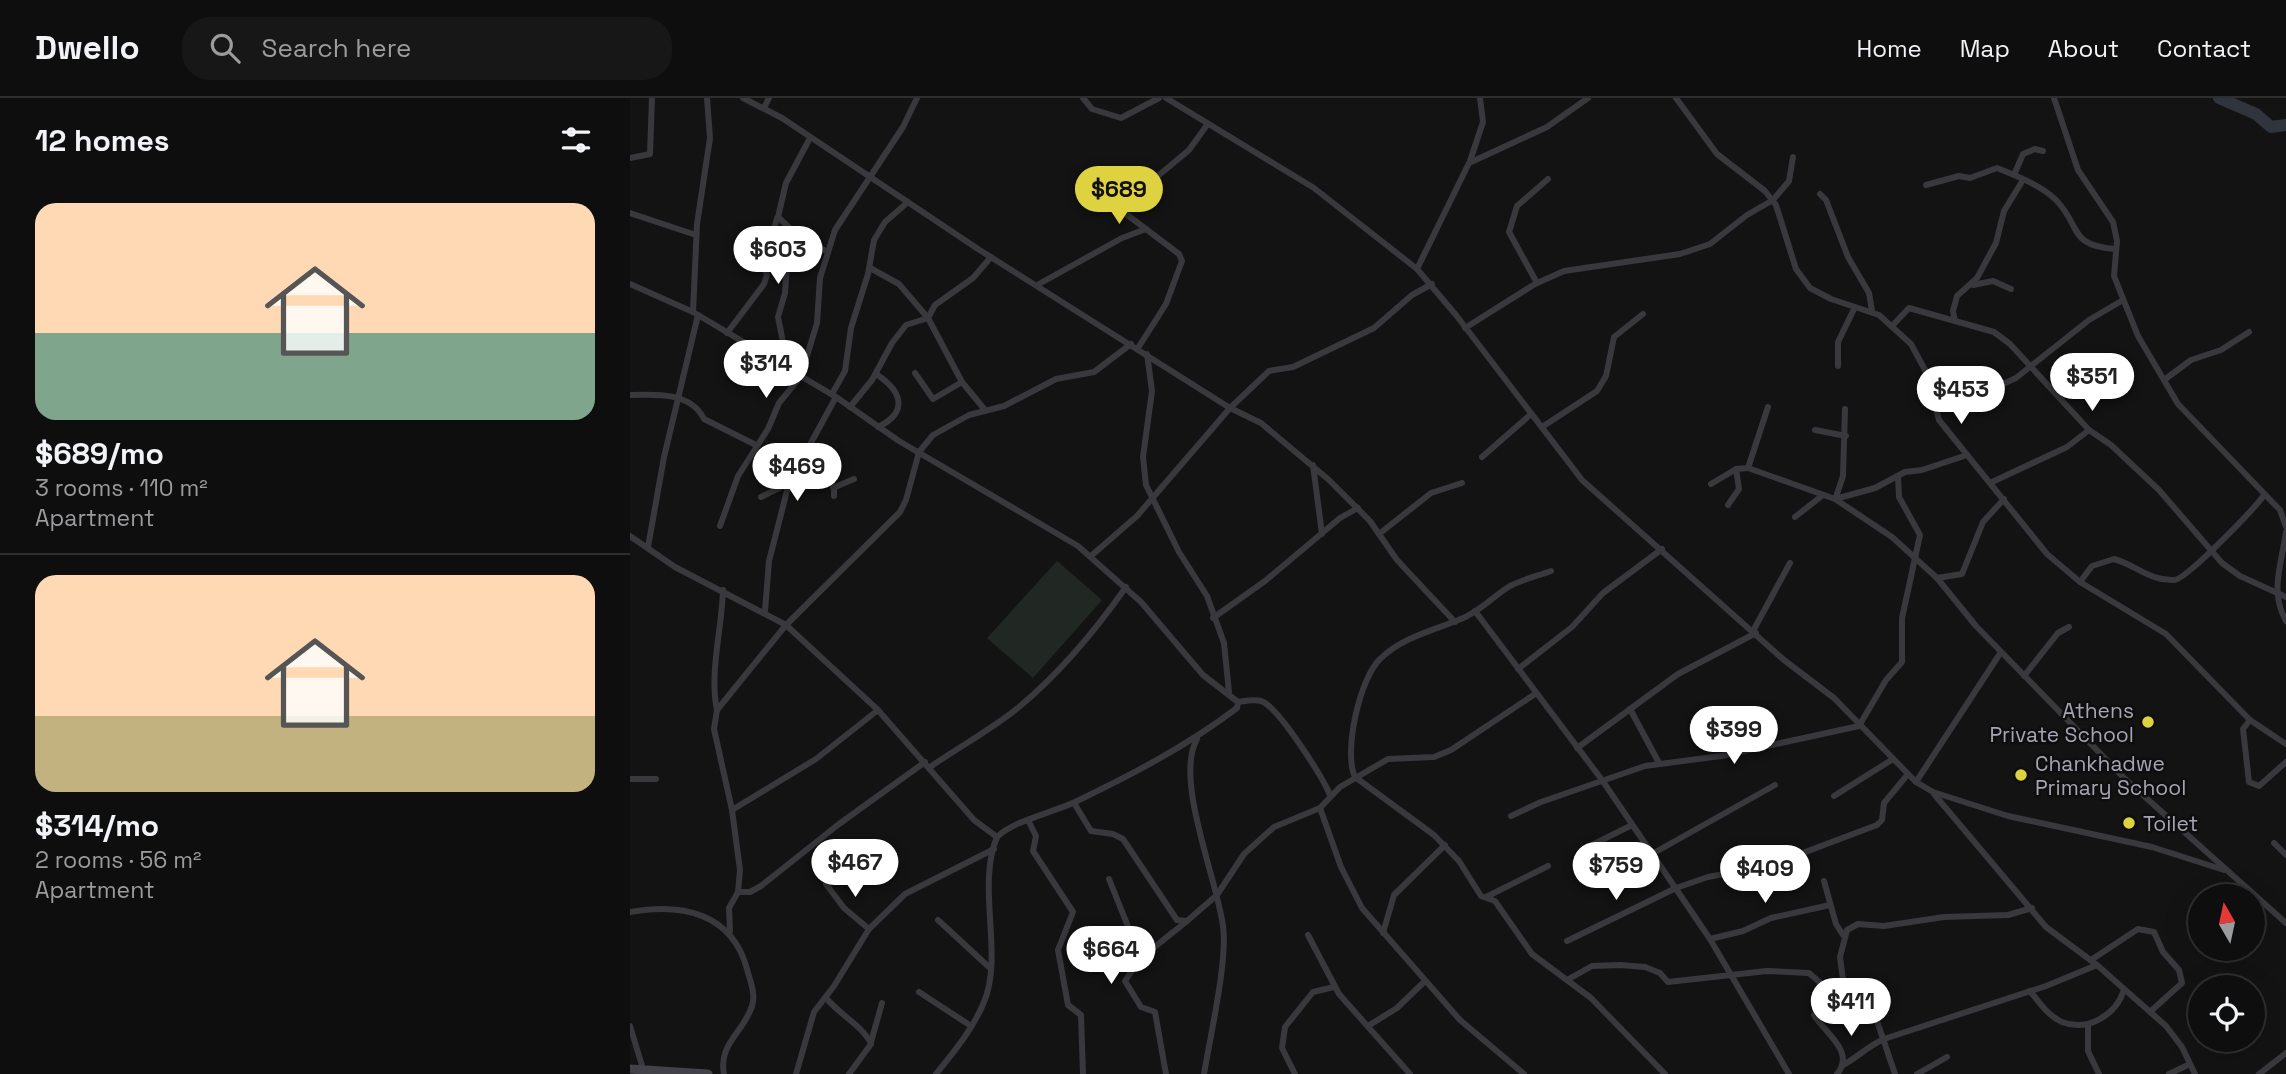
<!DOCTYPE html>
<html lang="en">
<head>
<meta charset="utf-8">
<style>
	body { margin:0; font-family:"Space Grotesk",sans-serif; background:#171718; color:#f1f3f6; height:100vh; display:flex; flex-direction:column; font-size:26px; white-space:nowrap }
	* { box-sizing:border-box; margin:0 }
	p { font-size:23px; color:#9b9c9e }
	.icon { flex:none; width:38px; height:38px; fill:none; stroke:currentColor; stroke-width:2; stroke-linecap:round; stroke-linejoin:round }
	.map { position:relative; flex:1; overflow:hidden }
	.drawer { display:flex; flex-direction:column; background:#0e0e0f; width:630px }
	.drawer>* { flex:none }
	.needle { width:46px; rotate:351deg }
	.buttons { position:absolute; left:1558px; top:786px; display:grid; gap:14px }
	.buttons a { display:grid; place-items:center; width:77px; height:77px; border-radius:50%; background:#0e0e0f; box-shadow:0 7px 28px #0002,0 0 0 2px #2e2e2f; font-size:35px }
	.price { position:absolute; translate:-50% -60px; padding:0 16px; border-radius:24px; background:#fff; color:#222; font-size:23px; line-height:46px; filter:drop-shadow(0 2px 4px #0008) }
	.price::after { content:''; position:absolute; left:50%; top:42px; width:21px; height:16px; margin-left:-10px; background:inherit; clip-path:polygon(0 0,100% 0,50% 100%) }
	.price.selected { background:#ded241; color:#111 }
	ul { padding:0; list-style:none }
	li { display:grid; align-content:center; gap:14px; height:371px; padding:0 35px }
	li+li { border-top:2px solid #2e2e2f }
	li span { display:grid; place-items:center; height:217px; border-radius:21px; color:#555 }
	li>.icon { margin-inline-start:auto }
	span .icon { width:126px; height:126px; fill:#fffc; stroke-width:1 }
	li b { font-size:30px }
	h2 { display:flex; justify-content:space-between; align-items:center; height:84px; padding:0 35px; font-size:30px }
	header { display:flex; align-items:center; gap:42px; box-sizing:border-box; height:98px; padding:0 35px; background:#0e0e0f; border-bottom:2px solid #2e2e2f }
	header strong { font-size:33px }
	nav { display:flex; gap:38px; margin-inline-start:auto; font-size:24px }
	.search { width:490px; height:63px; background:#171718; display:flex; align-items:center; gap:18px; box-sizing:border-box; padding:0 24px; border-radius:28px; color:#9b9c9e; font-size:26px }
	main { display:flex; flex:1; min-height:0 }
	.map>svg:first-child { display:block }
	.green { fill:#212824 }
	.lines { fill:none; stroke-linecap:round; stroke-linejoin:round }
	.river { stroke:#2f343d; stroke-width:12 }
	.street { stroke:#39393d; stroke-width:6 }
	.secondary { stroke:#424248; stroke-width:9 }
	.poi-dot { fill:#ded241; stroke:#0e0e0f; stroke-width:2.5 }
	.labels { text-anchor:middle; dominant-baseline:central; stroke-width:5; stroke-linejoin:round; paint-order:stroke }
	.poi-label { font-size:21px; fill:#a6a6b3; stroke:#0e0e0f; text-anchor:start }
</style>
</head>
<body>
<header>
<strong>Dwello</strong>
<div class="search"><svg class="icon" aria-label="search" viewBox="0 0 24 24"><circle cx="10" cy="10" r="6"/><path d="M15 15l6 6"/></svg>Search here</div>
<nav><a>Home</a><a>Map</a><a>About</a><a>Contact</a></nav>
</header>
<main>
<section class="drawer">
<h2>12 homes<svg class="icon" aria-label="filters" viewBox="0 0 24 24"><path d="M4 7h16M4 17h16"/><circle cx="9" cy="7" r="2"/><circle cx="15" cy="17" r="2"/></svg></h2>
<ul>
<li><span style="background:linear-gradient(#ffd9b3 60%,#7fa58c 0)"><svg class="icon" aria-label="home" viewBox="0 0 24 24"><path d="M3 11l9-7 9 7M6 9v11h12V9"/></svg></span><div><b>$689/mo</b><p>3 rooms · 110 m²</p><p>Apartment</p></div></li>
<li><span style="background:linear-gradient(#ffd9b3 65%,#c2b280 0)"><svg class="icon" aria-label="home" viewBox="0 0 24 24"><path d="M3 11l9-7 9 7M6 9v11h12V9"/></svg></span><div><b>$314/mo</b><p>2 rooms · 56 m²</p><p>Apartment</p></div></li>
</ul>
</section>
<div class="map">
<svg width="1656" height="976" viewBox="0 0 1656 976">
	<rect width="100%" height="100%" fill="#131314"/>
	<path class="green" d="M427,463L472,502L403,580L357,540Z"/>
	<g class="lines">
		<path class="river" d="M1589,0L1626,16L1641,29L1656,27"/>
		<g class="street">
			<path d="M113,0L152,20L348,151L600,310L631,325L699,382L740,423L767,462L825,524"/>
			<path d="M453,0L462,11L491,20L529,0"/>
			<path d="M536,0L684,90L787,171L826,217L952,382L1154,562L1204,600L1286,684L1303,694L1378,718L1522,749L1594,772"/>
			<path d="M1046,0L1087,56L1135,93L1146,107L1166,171L1180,190L1201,201L1249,217L1281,246L1295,272L1309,322L1417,456L1450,484L1536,536L1620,622L1656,646"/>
			<path d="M1424,0L1448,72L1483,124L1487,143L1484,178L1508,238L1548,306L1650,412L1656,429"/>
			<path d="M134,10L139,0"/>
			<path d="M180,40L156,85L148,119L171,141L196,153"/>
			<path d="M0,60L20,56L22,0"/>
			<path d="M840,63L853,24L850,0"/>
			<path d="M1384,77L1393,56L1405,51L1413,53"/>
			<path d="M1296,87L1329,78L1340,80L1367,70C1386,78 1411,87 1426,102C1452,129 1438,148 1486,151"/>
			<path d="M1190,96L1196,102L1218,159L1239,195L1242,213"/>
			<path d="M0,115L66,137"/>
			<path d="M787,171L839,65L917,29L958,0"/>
			<path d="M907,185L879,134L887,108L918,81"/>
			<path d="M0,186L63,214L206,299L269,343L448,448L511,504L573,577L608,604L607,610C557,648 501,677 445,704C424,714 383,723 367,739C346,788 374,857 354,904C343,931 324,954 306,976"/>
			<path d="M409,186L492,140L516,131"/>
			<path d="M1343,187L1363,183L1381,191"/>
			<path d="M63,214L67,126L80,40L77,0"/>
			<path d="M1325,223L1323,213L1327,198L1347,180L1366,145L1374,113L1393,82"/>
			<path d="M1262,228L1279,210L1364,234L1380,246L1459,332L1481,347L1529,392L1592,465L1610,478L1656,499"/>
			<path d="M835,230L905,186L934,173L1050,156L1080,146L1117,117L1143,102L1159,83L1163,59"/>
			<path d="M97,235L134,186L137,177L134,169L147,120"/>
			<path d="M508,250L536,206L552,163L549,156L496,116L492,108L559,52L577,27"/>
			<path d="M517,256L522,293L513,359L516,387L549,454L577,498L594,545L599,594"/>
			<path d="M145,265L153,244L148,219L155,195L157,166L171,141"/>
			<path d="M1208,268V244L1225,209"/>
			<path d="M285,275L303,301L332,284"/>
			<path d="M246,276C272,293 279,314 248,329"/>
			<path d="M1534,282L1561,262L1591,252L1619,234"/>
			<path d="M202,296L215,273L221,230L238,176L244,142L255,124L278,104"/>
			<path d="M0,297C25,296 61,294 74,321L126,347"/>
			<path d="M1304,308L1358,293L1386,280L1459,222L1493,202"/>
			<path d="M220,309L242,282L262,245L276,227L298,220L269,186L240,170"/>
			<path d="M355,312L332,284L298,220L305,207L343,180L361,159"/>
			<path d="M912,329L967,293L976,278L984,239L1013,216"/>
			<path d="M1185,332L1216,338"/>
			<path d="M852,359L901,316"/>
			<path d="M170,362C184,373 206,376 204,398"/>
			<path d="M683,367L692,436"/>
			<path d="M1118,370L1205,401L1262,439L1307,480L1346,528L1495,681L1656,825"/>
			<path d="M1360,385L1437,349L1459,332"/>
			<path d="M1081,386L1106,371L1118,370L1138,309"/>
			<path d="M205,389L224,381"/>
			<path d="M131,399L159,385"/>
			<path d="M1206,399L1213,378L1215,311"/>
			<path d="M1205,401L1245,390L1275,374L1292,372L1337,357"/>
			<path d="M1098,407L1109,391L1106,371"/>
			<path d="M1165,419L1193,397"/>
			<path d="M90,428L108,378L138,331L149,305L171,278L187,225L190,180L205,132L273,29L287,0"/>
			<path d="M1656,434C1652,465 1639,493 1656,523"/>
			<path d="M749,436L801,395L832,385"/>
			<path d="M0,438L45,469L156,527L248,612L344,722L367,739"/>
			<path d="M18,449L34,359L68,217"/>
			<path d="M461,458L507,418L600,310L639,273L663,269L744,230L782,197L802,186"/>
			<path d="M921,473C908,478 893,481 880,488C862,499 847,516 826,523C800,533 770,541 750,561C730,580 713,654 725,679L804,737L829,763L851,798L865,803L902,856L961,900L1035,976"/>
			<path d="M1307,480L1332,476L1353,424L1374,401"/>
			<path d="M1450,484L1462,468L1484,461C1506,467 1519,483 1544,482C1556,482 1625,410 1634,397"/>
			<path d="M135,513L139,463L159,385L206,299"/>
			<path d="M845,513L972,682L1080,841L1159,976"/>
			<path d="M583,520L635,483L710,420L728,410"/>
			<path d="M1123,533L1160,465"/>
			<path d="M888,571L942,529L973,495L1032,451"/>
			<path d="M1394,578L1428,535L1439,529"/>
			<path d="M608,604C615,603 624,601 631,603C648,608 693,680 700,697"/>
			<path d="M1000,611L1029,665"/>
			<path d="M87,612C79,575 92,531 93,492"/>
			<path d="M1620,622L1613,631L1619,684L1629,688L1656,664"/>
			<path d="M567,641C544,681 587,781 593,828C598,862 580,939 574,976"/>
			<path d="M947,650L1048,576L1126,535"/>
			<path d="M300,669C329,649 362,631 389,609C430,575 465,533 496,489"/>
			<path d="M0,681H26"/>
			<path d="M1286,684L1371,554"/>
			<path d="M1304,696L1416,829L1467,867L1536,928L1552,949L1565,976"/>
			<path d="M1204,698L1263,661"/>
			<path d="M444,705L461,733L483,736L493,741L547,822L557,823L587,797L614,756L644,729L690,710L710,689L758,661L804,659L821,652L905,596"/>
			<path d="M690,710L711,769L732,810L830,922L894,976"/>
			<path d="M102,712L186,661L248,612"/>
			<path d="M881,718L911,704L1015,668L1091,658L1229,628L1256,582L1272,564V520L1290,437L1269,399L1268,378"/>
			<path d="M399,724L406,738L403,753L443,814L428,852L438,907L451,917L453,976"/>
			<path d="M1644,745L1656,757"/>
			<path d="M956,750L1002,727"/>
			<path d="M1022,756L1145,687"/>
			<path d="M479,781L499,831L522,851"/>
			<path d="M1194,783L1206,826L1213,837"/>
			<path d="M196,786L214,810L239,831"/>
			<path d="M108,794H120L131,788L209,726L295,664"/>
			<path d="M858,798L918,768"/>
			<path d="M0,814C52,805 102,815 117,871C120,883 126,896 122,908C114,934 88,946 94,976"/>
			<path d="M308,822L360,870"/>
			<path d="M100,833L99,810L108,794L110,772L102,712L84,631L87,612L156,527L270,414L276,402L289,354L303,337L339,317L374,308L426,281L464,274L501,246"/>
			<path d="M753,835L764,797L815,747"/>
			<path d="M678,837L709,896L780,976"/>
			<path d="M1080,841L1113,833L1141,820L1200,807"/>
			<path d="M937,843L1046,790L1078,779L1138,768L1247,727L1252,722L1254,705L1278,676"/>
			<path d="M1461,862L1508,831L1524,834L1533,854L1549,872L1552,885L1521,913"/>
			<path d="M937,882L962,868L990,867L1015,869L1030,875L1038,884L1137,873L1179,875L1195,889L1217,890"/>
			<path d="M1201,890L1184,917C1194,934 1226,954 1207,976"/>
			<path d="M1400,893C1409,904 1418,918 1432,924C1458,934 1486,917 1494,892"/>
			<path d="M289,894L341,928"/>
			<path d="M196,900C209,916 234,929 241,946L219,976"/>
			<path d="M1458,926V953L1469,976"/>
			<path d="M0,928L14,974"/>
			<path d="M738,928L767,910L795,883"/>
			<path d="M241,944L252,905"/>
			<path d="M1213,967C1228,959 1238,948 1254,941L1416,888L1467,867"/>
			<path d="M166,976L184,914L204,888L239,831L275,796L364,751"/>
			<path d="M536,976L525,914L511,909L495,883C509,859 533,842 556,824"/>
			<path d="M665,976L652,950L655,929L683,894L704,889"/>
			<path d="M1265,976L1246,920L1217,890L1213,882L1210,859L1217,832L1228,826L1254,828L1314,819L1378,817L1402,810"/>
			<path d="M1287,976L1317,959"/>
			<path d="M1539,976L1560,966"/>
			<path d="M1629,976L1656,955"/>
		</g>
		<path class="secondary" d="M0,971L78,976"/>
	</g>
	<g class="poi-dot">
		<circle cx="1518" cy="624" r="7"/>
		<circle cx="1391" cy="677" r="7"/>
		<circle cx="1499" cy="725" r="7"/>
	</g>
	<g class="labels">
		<g class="poi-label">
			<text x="1504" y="612" text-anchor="end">Athens<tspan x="1504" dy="24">Private School</tspan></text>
			<text x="1405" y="665">Chankhadwe<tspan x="1405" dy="24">Primary School</tspan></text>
			<text x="1513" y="725">Toilet</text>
		</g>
	</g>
</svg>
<div class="buttons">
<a><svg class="needle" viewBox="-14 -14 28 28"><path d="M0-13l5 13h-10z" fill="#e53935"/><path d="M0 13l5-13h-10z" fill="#9b9c9e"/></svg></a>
<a><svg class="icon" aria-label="locate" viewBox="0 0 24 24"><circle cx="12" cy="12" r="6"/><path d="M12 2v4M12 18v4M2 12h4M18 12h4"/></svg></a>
</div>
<b class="price selected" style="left:489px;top:128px">$689</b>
<b class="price" style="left:148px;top:188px">$603</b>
<b class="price" style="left:136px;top:302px">$314</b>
<b class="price" style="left:1462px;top:315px">$351</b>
<b class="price" style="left:1331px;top:328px">$453</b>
<b class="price" style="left:167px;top:405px">$469</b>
<b class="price" style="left:1104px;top:668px">$399</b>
<b class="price" style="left:225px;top:801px">$467</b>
<b class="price" style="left:986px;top:804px">$759</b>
<b class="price" style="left:1135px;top:807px">$409</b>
<b class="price" style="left:481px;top:888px">$664</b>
<b class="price" style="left:1221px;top:940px">$411</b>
</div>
</main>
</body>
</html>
